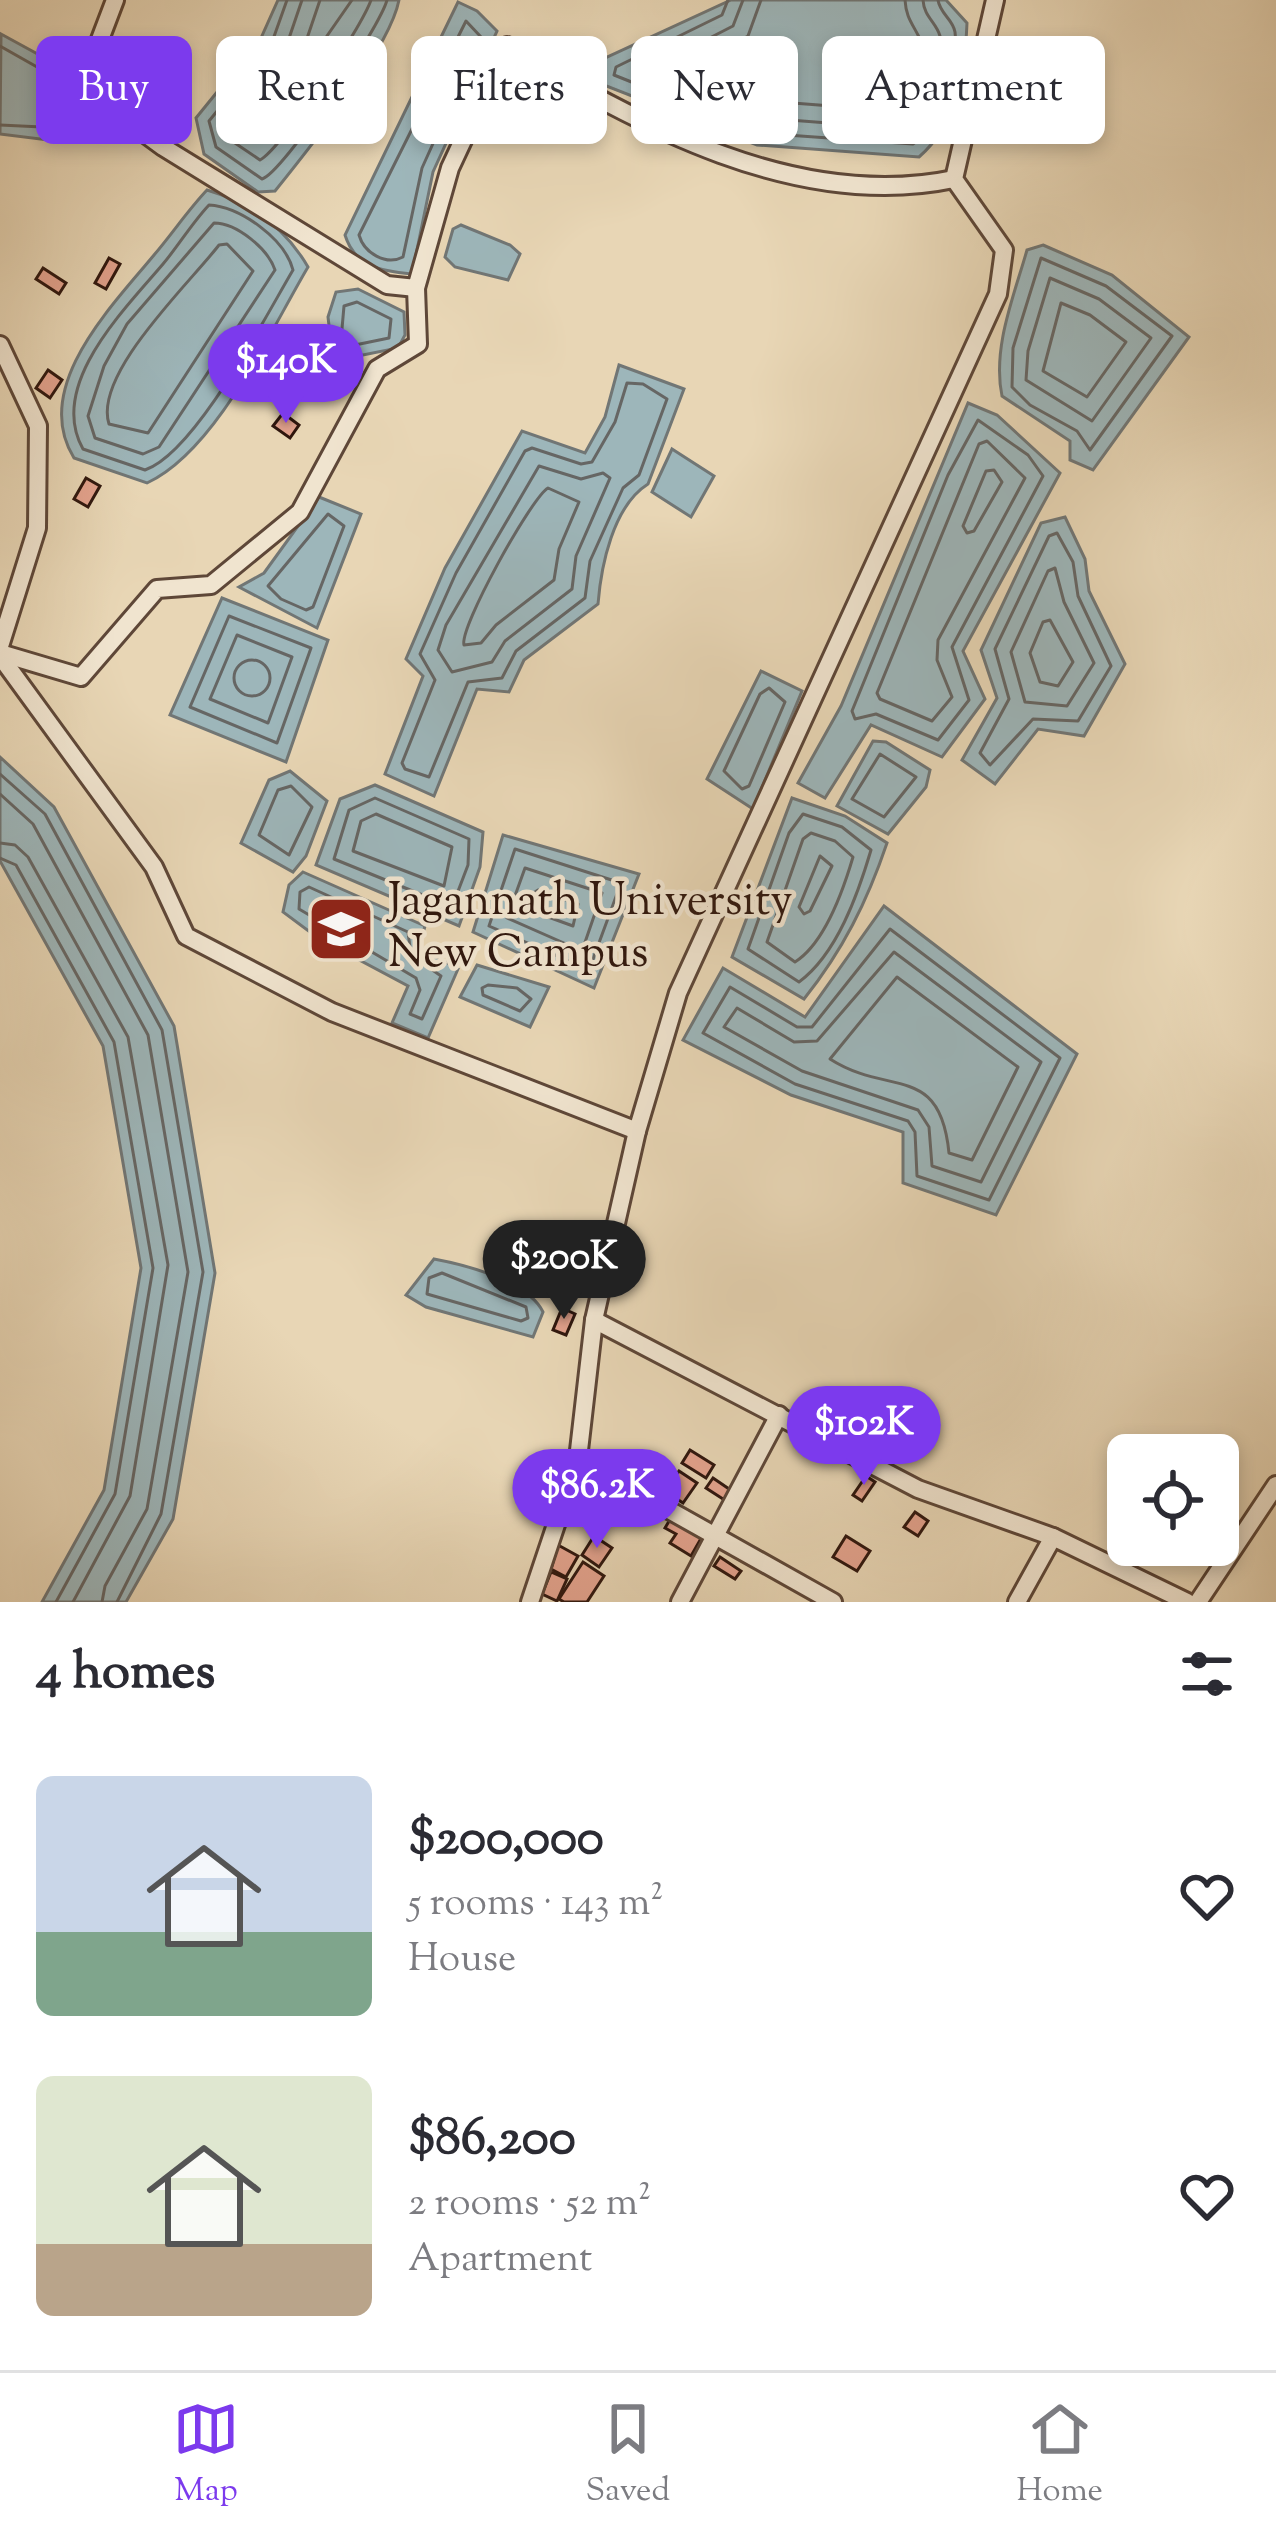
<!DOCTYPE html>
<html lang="en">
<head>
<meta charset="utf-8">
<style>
	body { margin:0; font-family:"Sorts Mill Goudy",serif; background:#f7f7f7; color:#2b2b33; height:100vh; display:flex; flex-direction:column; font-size:45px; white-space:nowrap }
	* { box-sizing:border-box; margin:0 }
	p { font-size:39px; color:#7c7c81 }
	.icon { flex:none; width:66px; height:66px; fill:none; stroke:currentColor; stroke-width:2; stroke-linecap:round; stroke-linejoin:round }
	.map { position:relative; height:1602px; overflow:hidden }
	.drawer { display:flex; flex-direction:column; background:#fff; flex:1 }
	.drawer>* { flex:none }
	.hud { position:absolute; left:36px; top:36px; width:1206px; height:108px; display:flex; gap:24px }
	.buttons { position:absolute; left:1107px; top:1434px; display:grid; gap:24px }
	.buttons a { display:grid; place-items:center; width:132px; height:132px; border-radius:18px; background:#fff; box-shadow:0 6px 18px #0003; font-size:60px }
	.price { position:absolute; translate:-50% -102px; padding:0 27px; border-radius:42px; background:#7c3aed; color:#fff; font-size:39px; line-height:78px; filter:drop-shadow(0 3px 6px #0008) }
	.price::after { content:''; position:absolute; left:50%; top:72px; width:36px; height:27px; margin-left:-18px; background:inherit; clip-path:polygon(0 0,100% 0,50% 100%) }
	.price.selected { background:#222; color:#fff }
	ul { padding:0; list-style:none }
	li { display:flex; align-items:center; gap:36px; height:300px; padding:0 36px }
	li span { display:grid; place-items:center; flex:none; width:336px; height:240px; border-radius:18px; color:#555 }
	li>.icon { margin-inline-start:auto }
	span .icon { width:144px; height:144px; fill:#fffc; stroke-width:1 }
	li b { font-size:51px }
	h2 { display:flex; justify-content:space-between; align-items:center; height:144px; padding:0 36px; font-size:51px }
	.tag { padding:0 42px; border-radius:18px; background:#fff; box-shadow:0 6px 18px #0003; font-size:42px; line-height:108px }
	.tag.selected { background:#7c3aed; color:#fff }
	.menu { display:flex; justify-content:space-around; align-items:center; height:168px; border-top:3px solid #e1e1e2; background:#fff; font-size:33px; color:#7c7c81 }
	.menu a { display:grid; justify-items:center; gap:6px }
	.menu .selected { color:#7c3aed }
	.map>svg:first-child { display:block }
	.water { fill:#9db6ba; stroke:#717675; stroke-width:3 }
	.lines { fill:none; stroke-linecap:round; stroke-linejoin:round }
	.shore { stroke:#666664; stroke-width:3 }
	.building { fill:#e4a38e; stroke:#30170e; stroke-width:3 }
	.street-casing { stroke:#5e4738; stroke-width:22 }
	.street { stroke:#f0e4cf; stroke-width:16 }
	.labels { text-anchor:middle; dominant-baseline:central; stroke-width:9; stroke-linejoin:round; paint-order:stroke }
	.poi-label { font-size:45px; fill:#30170e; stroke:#f0e4cf; text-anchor:start }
</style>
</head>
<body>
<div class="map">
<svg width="1276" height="1602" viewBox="0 0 1276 1602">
	<rect width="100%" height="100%" fill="#e8d6b5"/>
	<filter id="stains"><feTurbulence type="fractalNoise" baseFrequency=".00167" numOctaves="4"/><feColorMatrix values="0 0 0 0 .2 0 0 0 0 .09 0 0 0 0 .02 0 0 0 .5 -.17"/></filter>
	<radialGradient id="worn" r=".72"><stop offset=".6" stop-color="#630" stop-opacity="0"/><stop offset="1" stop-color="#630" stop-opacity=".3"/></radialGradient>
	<g class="water">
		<path d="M278,0H399C390,48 308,150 275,191L258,192L204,154L196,118L261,38Z"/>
		<path d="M731,0H946L967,23C965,71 958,123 919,157L757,145L591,80L601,60Z"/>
		<path d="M458,2L477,11L497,31L433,172L412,274C381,271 355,267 345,235Z"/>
		<path d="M1,34L74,74L76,102L48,140L0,134Z"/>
		<path d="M207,190C251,203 285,227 308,267C269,333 216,451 147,483L74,458C30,387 113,305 154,255C172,234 188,210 207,190Z"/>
		<path d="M461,225L510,245L520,254L508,280L455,267L445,257L453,229Z"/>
		<path d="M1043,245L1112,275L1189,337L1093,470L1070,460V441L1002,396C992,348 1014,296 1027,250Z"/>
		<path d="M358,289L404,312L405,335L398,348L353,357L332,351L328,317L336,292Z"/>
		<path d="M619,365L684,389L648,484C613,506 601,566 598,604L524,660L509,692L477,689L434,796L385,774L423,676L406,659L445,568L522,431L585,453L605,417Z"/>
		<path d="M968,403L997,415L1060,473L963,651L985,699L942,757L871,725L825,798L798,783L841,706Z"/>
		<path d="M672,449L714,476L691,517L652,492Z"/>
		<path d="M319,497L361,514L317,628L239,587L264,573Z"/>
		<path d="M1065,517L1085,559L1089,591L1125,664L1084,736L1038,729L995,784L962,760L997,698L981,650L1041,523Z"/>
		<path d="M222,598L328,640L286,762L170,715Z"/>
		<path d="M761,671L802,691L753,809L707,779Z"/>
		<path d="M873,741L886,742L930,770L926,787L888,834L837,806Z"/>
		<path d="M0,757L54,807L174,1026L215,1273L173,1519L126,1602H42L104,1490L141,1268L103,1046L0,861Z"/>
		<path d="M290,771L327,801L306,856L293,872L241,843L269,780Z"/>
		<path d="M375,785L483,832L480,867L459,926L316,865L340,799Z"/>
		<path d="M792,798L845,816L887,843C867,902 843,950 804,999L732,957Z"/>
		<path d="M503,835L639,874L594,988L473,932Z"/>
		<path d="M303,872L425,926L419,947L458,969L428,1038L392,1023L408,986L318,938L283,912L289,885Z"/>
		<path d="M884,906L1077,1054L996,1215L903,1183V1132L791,1095L683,1040L723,968L805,1017Z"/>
		<path d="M477,965L549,987L530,1027L460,997Z"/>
		<path d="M434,1259C466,1265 528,1281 543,1312L533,1337L426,1307L406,1295Z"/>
	</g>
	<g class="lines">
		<g class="shore">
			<path d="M287,0L271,45L209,121L216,147L262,179C283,173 380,27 387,0"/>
			<path d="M302,0L284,53L225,123L229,139L260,160C281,149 362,27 371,0"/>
			<path d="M320,0L299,62L304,69L352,0"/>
			<path d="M728,0L722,15L616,67L614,75L759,133L913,144C941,127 959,65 955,32C953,19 940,14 938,0"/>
			<path d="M743,0L733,26L653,67L651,76L763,118L907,129C926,114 946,62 940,36C936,22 924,17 923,0"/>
			<path d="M761,0L748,36L696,66L695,75L767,101L896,111C911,98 929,58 919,37C912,23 906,17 905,0"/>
			<path d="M466,21L481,37L422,168L403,257C386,266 364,253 359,235Z"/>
			<path d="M0,46L60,80L64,97L42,127L0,125"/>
			<path d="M209,205C241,207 285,239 293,270C264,319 195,453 145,470L83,449C47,385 125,309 163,264C179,245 192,223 209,205Z"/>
			<path d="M214,223C237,223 268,249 275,270L159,447L143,454L95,438L88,416L104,366L127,324Z"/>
			<path d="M227,244L253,271L148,433L109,424C93,374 190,283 219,245Z"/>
			<path d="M1041,258L1106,286L1172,336L1090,450L1077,431L1030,405L1012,387L1013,348Z"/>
			<path d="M1050,278L1099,299L1151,338L1092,421L1026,380L1028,351Z"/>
			<path d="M357,302L391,319L389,338L355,345L341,340L344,306Z"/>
			<path d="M1061,303L1090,315L1126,342L1087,397L1043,371Z"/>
			<path d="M627,383L643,384L667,399L639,475L623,488L590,561L585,598L516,651L502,678L468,682L429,777L405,769L402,763L435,680L420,654L456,573L525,451L532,448L581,464L592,462L615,422Z"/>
			<path d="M978,420L1028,455L1043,476L952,647L969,700L938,740L876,714L855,719L852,711L948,475Z"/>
			<path d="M987,441L1025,478L938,640L937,660L952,697L932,721L880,699L877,693L979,444Z"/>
			<path d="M539,466L581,479L603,473L610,478L576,556L572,589L505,641L492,662L452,672L438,650L446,625Z"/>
			<path d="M994,470L1002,482L974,531L967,533L963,526L986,471Z"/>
			<path d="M548,488L579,502L559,549L554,580L496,625L481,643L464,645C459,628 531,498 548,488Z"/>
			<path d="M328,514L344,526L313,607L306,610L281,599L268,586Z"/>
			<path d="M1057,533L1073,562L1078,596L1111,666L1078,721L1033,719L990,765L980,753L1009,699L995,649L1049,536Z"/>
			<path d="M1055,568L1064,602L1094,663L1067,706L1025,702L1011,652L1048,571Z"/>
			<path d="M229,616L311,648L277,743L190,707Z"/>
			<path d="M1050,620L1073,662L1058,686L1040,682L1030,653L1043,622Z"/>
			<path d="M237,635L292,657L268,723L210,699Z"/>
			<circle cx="252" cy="678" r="18"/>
			<path d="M769,688L785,702L749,786L742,789L724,771L760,694Z"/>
			<path d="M880,754L916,777L884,817L852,799Z"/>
			<path d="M0,774L45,814L162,1030L203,1272L161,1514L117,1602"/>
			<path d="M291,786L312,807L289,855L259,835L278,790Z"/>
			<path d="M0,794L33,824L148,1035L188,1272L147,1509L105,1586L102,1602"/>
			<path d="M375,798L469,839L468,865L452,907L334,859L349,810Z"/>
			<path d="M376,814L452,847L444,886L353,851L361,821Z"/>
			<path d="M803,814L842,827L871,850C858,894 837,954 799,982L748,949L789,833Z"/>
			<path d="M811,833L835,841L853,857C843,891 825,943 795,962L767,942L803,839Z"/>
			<path d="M0,843L15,845L28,857L128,1037L168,1265L130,1496L73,1602"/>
			<path d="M515,849L621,883L589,970L489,926Z"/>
			<path d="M820,856L832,866L810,911L804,914L799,907Z"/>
			<path d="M0,858L16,865L114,1042L153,1268L115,1494L56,1602"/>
			<path d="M525,868L602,893L582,951L507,918Z"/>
			<path d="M309,887L408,932L411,955L441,976L422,1019L410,1014L420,990L416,978L299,909L300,892Z"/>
			<path d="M538,890L578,904L573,926L529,910L532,894Z"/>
			<path d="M890,929L1060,1058L989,1200L917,1176L915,1132L908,1121L795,1084L703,1033L730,987L797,1027H812Z"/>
			<path d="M894,952L1041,1062L981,1182L932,1166L929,1127L918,1110L802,1071L724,1027L737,1008L794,1042L817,1041Z"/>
			<path d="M897,977L1018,1067L972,1160L949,1153C940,1062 889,1097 830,1059Z"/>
			<path d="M488,985L517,988L531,999L520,1011L483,995L482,988Z"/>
			<path d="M442,1273L526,1307L528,1318L521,1321L427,1294L429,1278Z"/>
		</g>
	</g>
	<g class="building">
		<path d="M144,40L162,47L155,64L137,56Z"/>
		<path d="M117,81L145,99L140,106L112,88Z"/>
		<path d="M148,107L174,123L163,141L137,125Z"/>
		<path d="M109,258L120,264L106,289L95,283Z"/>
		<path d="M43,268L66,283L59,294L36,279Z"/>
		<path d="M48,370L62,380L50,398L36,388Z"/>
		<path d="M283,413L299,425L290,438L273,426Z"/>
		<path d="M86,478L100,486L88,507L74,499Z"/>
		<path d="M562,1308L575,1314L566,1335L553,1330Z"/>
		<path d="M690,1450L714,1465L706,1478L682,1463Z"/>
		<path d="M679,1471L697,1483L683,1503L665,1491Z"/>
		<path d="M866,1476L875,1482L862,1501L853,1495Z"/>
		<path d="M713,1478L732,1491L726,1501L706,1488Z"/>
		<path d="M590,1490L614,1508L598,1531L573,1514Z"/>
		<path d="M915,1512L928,1521L918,1536L904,1527Z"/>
		<path d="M672,1516L703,1535L691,1556L670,1543L676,1534L665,1528Z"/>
		<path d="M594,1536L612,1548L599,1567L582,1555Z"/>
		<path d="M846,1536L870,1551L857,1571L833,1557Z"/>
		<path d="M558,1545L578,1556L566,1577L551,1569Z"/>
		<path d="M720,1557L741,1571L735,1579L714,1566Z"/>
		<path d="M583,1562L604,1576L587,1602H564L559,1599Z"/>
		<path d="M551,1572L567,1579L557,1601L542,1594Z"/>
	</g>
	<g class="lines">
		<g class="street-casing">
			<g id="street">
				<path d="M115,0L88,71L95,97L163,147L387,285L416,288L450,168L507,46C638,124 797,212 954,179"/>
				<path d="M0,345L38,426L37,528L0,646"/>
				<path d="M0,653L81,677L157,589L211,585L300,512L377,369L418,344L416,288"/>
				<path d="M0,656L154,867L186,936L332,1012L637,1131"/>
				<path d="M594,1320L918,1489L1053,1537"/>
				<path d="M578,1459L833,1602"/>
				<path d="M530,1602L578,1459L594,1320L637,1131L678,993L998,294L1004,250L954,179L995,0"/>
				<path d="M680,1602L779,1415"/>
				<path d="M1017,1602L1053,1537L1187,1602"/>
				<path d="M1198,1602L1276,1485"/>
			</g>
		</g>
		<use href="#street" class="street"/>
	</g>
	<defs>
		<g id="university-square" transform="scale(3.45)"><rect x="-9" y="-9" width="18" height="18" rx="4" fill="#8f2418" stroke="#f0e4cf"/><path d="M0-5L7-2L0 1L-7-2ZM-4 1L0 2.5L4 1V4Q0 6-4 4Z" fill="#fff"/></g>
	</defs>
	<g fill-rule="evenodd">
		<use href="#university-square" x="341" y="929"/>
	</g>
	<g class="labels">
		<g class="poi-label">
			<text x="388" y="903">Jagannath University<tspan x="388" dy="52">New Campus</tspan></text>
		</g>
	</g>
	<rect width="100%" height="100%" filter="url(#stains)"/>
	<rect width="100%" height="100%" fill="url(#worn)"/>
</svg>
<div class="buttons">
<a><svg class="icon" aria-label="locate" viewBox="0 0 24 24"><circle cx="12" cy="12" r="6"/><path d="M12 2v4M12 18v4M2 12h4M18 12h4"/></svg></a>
</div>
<b class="price" style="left:286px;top:426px">$140K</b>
<b class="price selected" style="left:564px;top:1322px">$200K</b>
<b class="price" style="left:864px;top:1488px">$102K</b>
<b class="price" style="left:597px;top:1551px">$86.2K</b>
<div class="hud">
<a class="tag selected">Buy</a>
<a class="tag">Rent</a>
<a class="tag">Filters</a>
<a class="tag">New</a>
<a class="tag">Apartment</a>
</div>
</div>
<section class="drawer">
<h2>4 homes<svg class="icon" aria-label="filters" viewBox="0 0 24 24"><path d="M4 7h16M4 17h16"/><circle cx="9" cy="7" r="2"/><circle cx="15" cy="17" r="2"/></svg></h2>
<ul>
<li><span style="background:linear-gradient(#c9d6e8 65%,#7fa58c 0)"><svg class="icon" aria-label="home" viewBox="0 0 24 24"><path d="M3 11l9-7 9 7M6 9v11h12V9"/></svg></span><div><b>$200,000</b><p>5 rooms · 143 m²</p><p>House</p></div><svg class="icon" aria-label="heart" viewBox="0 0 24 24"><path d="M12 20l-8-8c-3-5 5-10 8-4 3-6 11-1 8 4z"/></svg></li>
<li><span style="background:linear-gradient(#dfe7d0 70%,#b9a48a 0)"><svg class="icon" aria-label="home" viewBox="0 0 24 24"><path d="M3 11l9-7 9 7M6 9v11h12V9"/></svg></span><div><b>$86,200</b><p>2 rooms · 52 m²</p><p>Apartment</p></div><svg class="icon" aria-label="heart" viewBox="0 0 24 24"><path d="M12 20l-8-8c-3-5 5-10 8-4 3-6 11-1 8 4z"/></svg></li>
</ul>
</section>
<nav class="menu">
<a class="selected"><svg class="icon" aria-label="map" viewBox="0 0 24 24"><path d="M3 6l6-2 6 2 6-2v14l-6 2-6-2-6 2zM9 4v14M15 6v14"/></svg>Map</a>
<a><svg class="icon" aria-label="saved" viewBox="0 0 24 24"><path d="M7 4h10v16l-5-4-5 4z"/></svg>Saved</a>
<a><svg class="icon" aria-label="home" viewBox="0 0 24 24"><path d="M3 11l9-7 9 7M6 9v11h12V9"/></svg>Home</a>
</nav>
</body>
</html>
